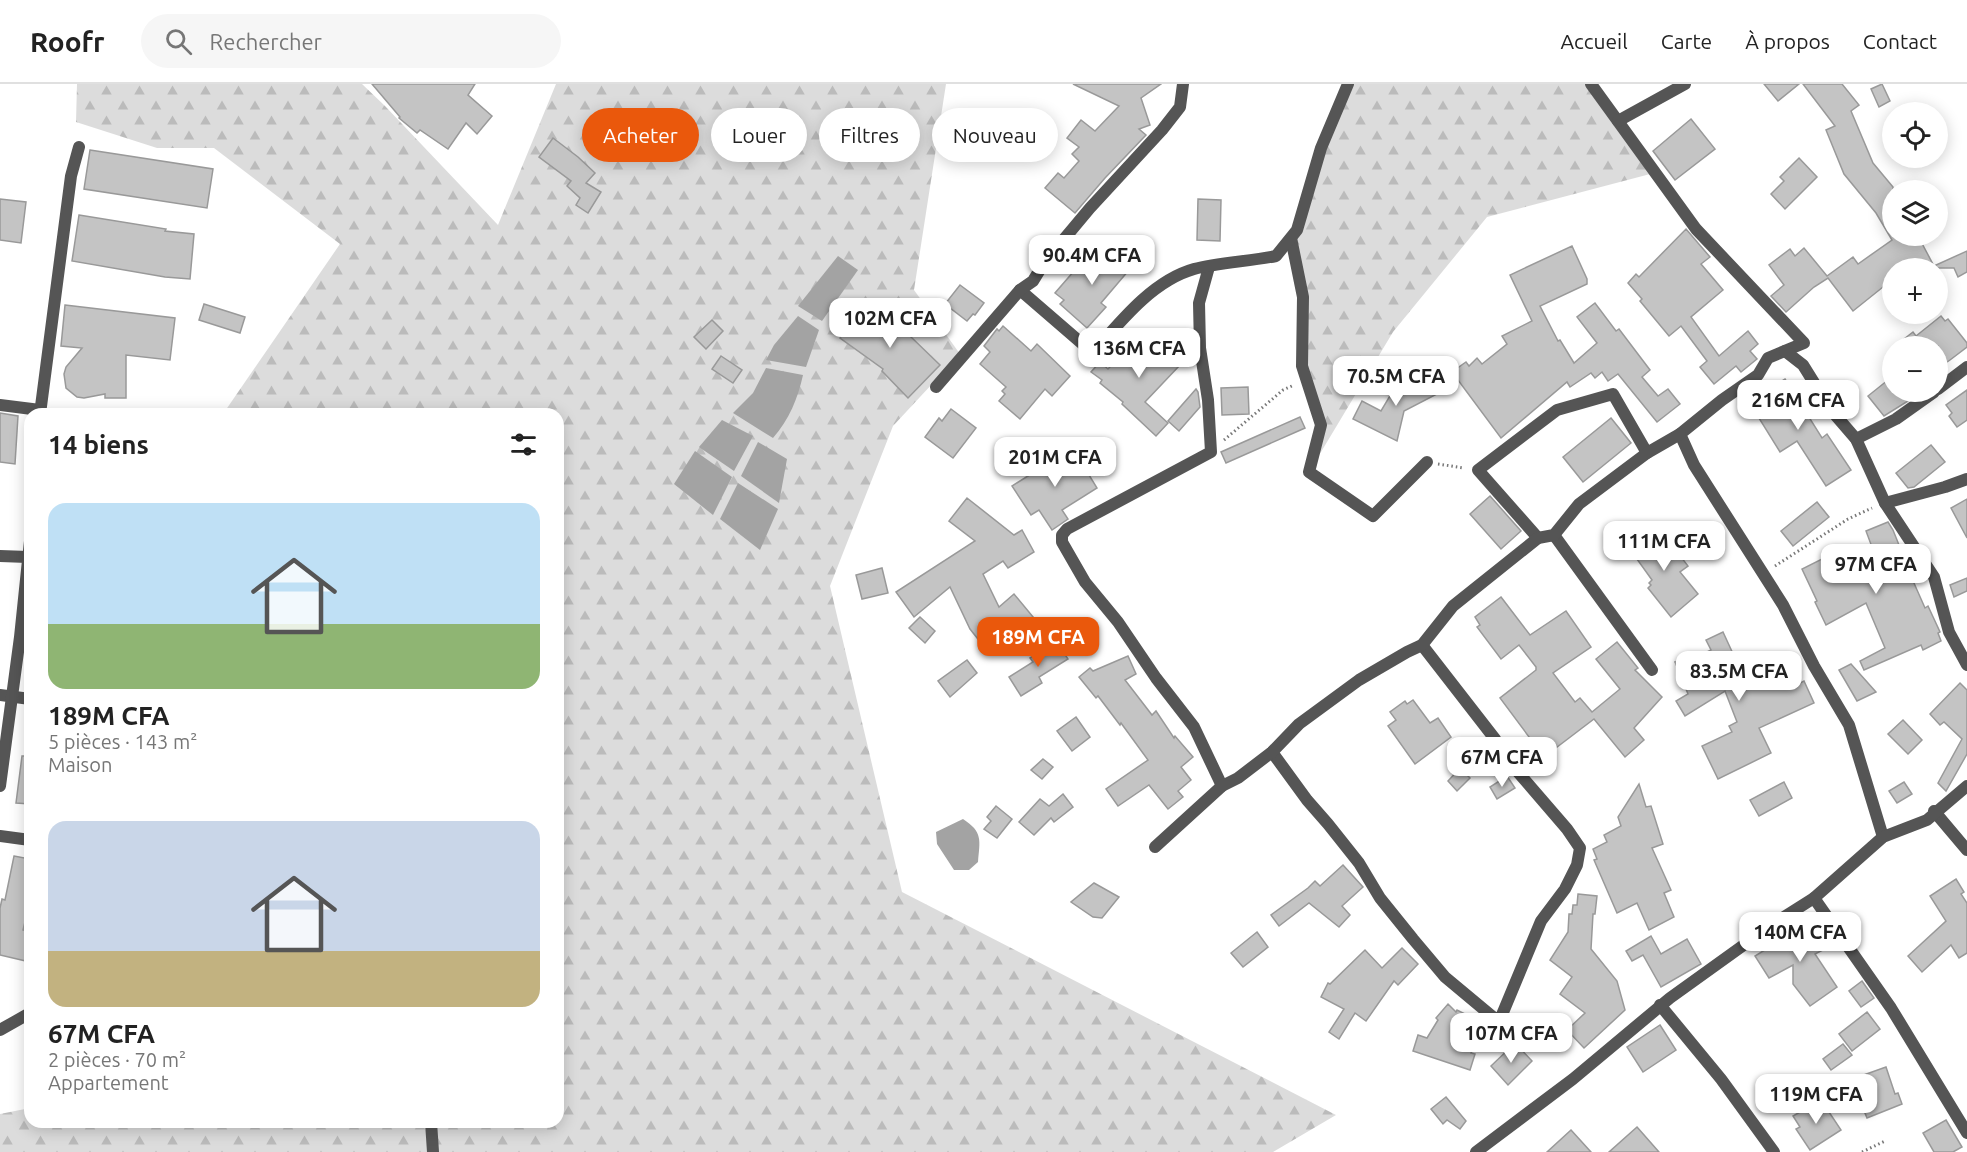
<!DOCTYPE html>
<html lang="fr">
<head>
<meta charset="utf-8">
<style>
	body { margin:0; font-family:Ubuntu,sans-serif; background:#f6f6f6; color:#222; height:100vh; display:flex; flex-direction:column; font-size:22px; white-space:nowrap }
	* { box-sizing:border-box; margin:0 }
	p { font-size:20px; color:#767676 }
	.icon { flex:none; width:33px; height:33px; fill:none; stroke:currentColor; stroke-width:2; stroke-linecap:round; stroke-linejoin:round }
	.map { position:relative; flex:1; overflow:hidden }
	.drawer { position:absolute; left:24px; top:324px; width:540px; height:720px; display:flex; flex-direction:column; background:#fff; border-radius:18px; box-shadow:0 3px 15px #0003 }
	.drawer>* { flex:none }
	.hud { position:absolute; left:582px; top:24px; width:570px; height:54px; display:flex; gap:12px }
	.tools { position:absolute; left:1882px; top:18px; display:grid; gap:12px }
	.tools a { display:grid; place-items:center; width:66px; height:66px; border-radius:50%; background:#fff; box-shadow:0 3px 15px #0003; font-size:30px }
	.price { position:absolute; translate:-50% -51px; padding:0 14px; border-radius:12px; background:#fff; color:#222; font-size:20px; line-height:39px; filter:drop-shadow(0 2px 3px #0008) }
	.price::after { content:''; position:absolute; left:50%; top:36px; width:18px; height:14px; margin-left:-9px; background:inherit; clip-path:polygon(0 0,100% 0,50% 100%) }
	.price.active { background:#ea580c; color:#fff }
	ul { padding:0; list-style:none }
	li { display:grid; align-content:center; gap:12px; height:318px; padding:0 24px }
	li span { display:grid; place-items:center; height:186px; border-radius:18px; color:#555 }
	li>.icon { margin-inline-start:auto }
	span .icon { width:108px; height:108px; fill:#fffc; stroke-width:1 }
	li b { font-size:26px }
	h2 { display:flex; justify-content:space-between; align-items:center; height:72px; padding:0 24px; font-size:26px }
	.pill { padding:0 21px; border-radius:27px; background:#fff; box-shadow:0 3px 15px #0003; font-size:21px; line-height:54px }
	.pill.active { background:#ea580c; color:#fff }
	header { display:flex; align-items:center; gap:36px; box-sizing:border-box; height:84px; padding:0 30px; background:#fff; border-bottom:2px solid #e0e0e0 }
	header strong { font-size:28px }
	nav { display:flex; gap:33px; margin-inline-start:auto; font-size:21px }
	.search { width:420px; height:54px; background:#f6f6f6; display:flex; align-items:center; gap:15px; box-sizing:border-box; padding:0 21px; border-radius:33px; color:#767676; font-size:22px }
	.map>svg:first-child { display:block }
	.forest { fill:url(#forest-firs) }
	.water { fill:#a3a3a3 }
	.building { fill:#c4c4c4; stroke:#999; stroke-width:1.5 }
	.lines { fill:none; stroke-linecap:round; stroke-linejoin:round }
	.path { stroke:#777; stroke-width:3; stroke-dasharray:1.5 3; stroke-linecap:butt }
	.minor { stroke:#555; stroke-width:12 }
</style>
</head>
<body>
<header>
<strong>Roofr</strong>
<div class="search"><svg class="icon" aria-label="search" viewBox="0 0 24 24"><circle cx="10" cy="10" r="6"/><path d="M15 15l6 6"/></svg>Rechercher</div>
<nav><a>Accueil</a><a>Carte</a><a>À propos</a><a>Contact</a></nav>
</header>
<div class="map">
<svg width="1967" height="1068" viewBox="0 0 1967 1068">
	<defs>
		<pattern id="forest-firs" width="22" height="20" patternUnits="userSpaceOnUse" patternTransform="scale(1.5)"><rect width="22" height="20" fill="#dcdcdc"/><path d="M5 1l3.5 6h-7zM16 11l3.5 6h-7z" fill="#bbb"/></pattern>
	</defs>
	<rect width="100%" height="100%" fill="#fff"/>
	<g class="forest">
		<path d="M77,0H362L385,22L498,141L556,0H946L914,206L960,270L893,342L830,502L902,808L1336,1031L1273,1068H0V1030L30,1024V1038H558V330H223L340,160L214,64H157L76,38Z"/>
		<path d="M1348,0H1590L1654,89L1487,133L1393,248L1309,388L1321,341L1302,282L1303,213L1291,154Z"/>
	</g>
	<g class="water">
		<path d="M838,172L858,186L822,237L798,222Z"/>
		<path d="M798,232L819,246L806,283L766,276L774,261Z"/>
		<path d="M766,284L803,291C798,314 789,336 773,354L733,329L753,309Z"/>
		<path d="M722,336L753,352L734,387L699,363Z"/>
		<path d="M758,358L787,375L779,419L741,392Z"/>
		<path d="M695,367L732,393L713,431L674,400Z"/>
		<path d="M738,399L778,425L760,466L720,435Z"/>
		<path d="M963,735C983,748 980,756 978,778L969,786H954L937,760L936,748Z"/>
	</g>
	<g class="building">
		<path d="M372,0H475L468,11L492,32L477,50L466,39L448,65L420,46L417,49L399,34L400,33Z"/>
		<path d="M1073,0H1161L1141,14L1150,41L1139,45L1146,51L1105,94L1075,129L1045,104L1058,89L1064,94L1079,77L1072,70L1079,63L1067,54L1081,36L1095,47L1119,22Z"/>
		<path d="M1764,0H1799L1778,17Z"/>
		<path d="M1803,0H1842L1859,21L1851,27L1873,79L1893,103V152H1918L1934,182L1967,167V188L1958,193L1954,184H1893V195L1853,227L1828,194L1814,203L1786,228L1771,212L1784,201L1769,181L1790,165L1795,172L1804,164L1827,192L1853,173L1858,180L1892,156L1876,129L1844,90L1826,46L1835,42Z"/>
		<path d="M1882,0L1890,17L1879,23L1871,5Z"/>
		<path d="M1691,35L1715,65L1675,96L1653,67Z"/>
		<path d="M553,54L578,73L595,89L586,99L601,108L588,129L576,121L580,114L567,102L571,97L539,73Z"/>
		<path d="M90,66L213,85L207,124L84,105Z"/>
		<path d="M1799,74L1817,93L1785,125L1771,110L1784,97L1780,93Z"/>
		<path d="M0,115L26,118L21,159L0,156Z"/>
		<path d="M1198,115L1221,116L1220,157L1197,156Z"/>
		<path d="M79,131L166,145L165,147L194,150L190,195L165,193L72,177Z"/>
		<path d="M1686,145L1710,173L1701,180L1723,206L1691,233L1719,272L1748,247L1758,260L1750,267L1757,275L1741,288L1736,282L1714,300L1700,283L1707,277L1681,242L1669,252L1640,217L1642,215L1628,199L1636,190L1639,193Z"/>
		<path d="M1572,162L1587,195V200L1540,222L1558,257L1560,256L1574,279L1597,259L1577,233L1595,219L1616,247L1619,245L1650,286L1642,293L1658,312L1668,305L1680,320L1657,338L1618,290L1608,297L1602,288L1595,294L1591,289L1570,303L1567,298L1501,354L1452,288L1466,278L1469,282L1477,274L1482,280L1507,260L1502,252L1532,237L1510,191Z"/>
		<path d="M1094,164L1117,183L1122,172L1135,179L1101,219L1106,223L1087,244L1060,220L1064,216L1055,209Z"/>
		<path d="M960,201L984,219L975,231L973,230L967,237L945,220Z"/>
		<path d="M869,215L881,224L878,228L910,252L940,281L908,314L882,287L883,285L840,254Z"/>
		<path d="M204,220L245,233L240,249L199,236Z"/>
		<path d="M65,221L175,234L170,276L126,271V314H105V310L84,314L77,313L66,304L64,290L66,283L82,264L61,262Z"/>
		<path d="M1941,232L1945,237L1948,235L1967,259V263L1950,276L1938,284V262H1895L1913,248L1916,252Z"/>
		<path d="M712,236L723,247L706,265L694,253Z"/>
		<path d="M1003,242L1031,267L1037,260L1070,292L1052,312L1045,305L1020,335L999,317L1005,310L1002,307L1006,303L980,280L990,268L984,262L997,245L999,247Z"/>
		<path d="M1143,248L1167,272L1168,270L1180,281L1145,318L1168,339L1156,352L1122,320L1123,318L1100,299L1102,296L1091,288L1100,278L1108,285Z"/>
		<path d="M721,272L742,286L733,299L712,285Z"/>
		<path d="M1426,288L1437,310L1404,327L1397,357L1353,335L1362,317L1381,327L1394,305Z"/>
		<path d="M1893,292V308H1901L1908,317L1884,332L1868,312Z"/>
		<path d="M1785,295L1822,354L1827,350L1851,386L1826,402L1797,357L1780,368L1749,318Z"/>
		<path d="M1248,303L1249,330L1222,331L1221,304Z"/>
		<path d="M1196,305L1198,308L1200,323L1179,347L1168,337Z"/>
		<path d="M1967,306V336L1957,343L1949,332L1952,329L1946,321Z"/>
		<path d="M951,325L976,344L953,374L925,353L939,334L942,337Z"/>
		<path d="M0,329L18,332L15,380L0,378Z"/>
		<path d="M1300,333L1305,344L1226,379L1221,368Z"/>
		<path d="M1611,334L1631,359L1583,398L1563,373Z"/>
		<path d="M1931,361L1945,378L1914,403L1908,404L1896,389Z"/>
		<path d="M1075,368L1097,404L1062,426L1068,435L1052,446L1039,426L1031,431L1012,402L1063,370L1065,375Z"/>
		<path d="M1490,412L1521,447L1501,465L1470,430Z"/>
		<path d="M967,414L1014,451L1022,446L1034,468L1008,484L1003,477L983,490L999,523L1014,510L1038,539L1028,548L1026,546L1006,563L998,554L985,564L970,545L950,503L914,533L896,508L975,457L949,437Z"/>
		<path d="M1967,415V454L1951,424Z"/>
		<path d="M1817,418L1829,433L1793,462L1781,447Z"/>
		<path d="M1888,438L1893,446L1907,481H1906L1925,524L1928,522L1940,548L1938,549L1941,557L1923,566L1921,561L1864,586L1860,577L1885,564L1866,519L1826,541L1815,518L1817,517L1802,485L1822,475L1824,480L1838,472L1840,475L1849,470L1851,473L1872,463L1866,447Z"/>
		<path d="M1652,447L1656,452L1662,448L1688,482L1680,488L1698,510L1671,533L1648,504L1651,501L1649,499L1652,496L1629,464Z"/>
		<path d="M882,484L888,509L862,515L856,491Z"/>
		<path d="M1967,494V507L1954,513L1950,501Z"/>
		<path d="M1501,513L1530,551L1566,527L1591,563L1553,589L1575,618L1580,614L1592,628L1620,605L1596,575L1617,558L1638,584L1635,586L1662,613L1634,644L1644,656L1625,673L1594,635L1544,673L1500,614L1536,586V583L1519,561L1501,575L1477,543L1480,541L1475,533Z"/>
		<path d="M920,533L935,547L925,559L909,544Z"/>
		<path d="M1723,548L1741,587L1775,577L1777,583L1781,582L1789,605L1804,597L1814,619L1759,644L1771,669L1718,695L1702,662L1732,648L1729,642L1737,638L1725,607L1685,632L1676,617L1688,610L1675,578L1687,573L1689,577L1711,566L1706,556Z"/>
		<path d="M1056,557L1068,575L1039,593L1042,599L1021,612L1009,593L1033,578L1030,574Z"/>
		<path d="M1128,572L1136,590L1125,596L1152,631L1156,627L1174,654L1175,652L1193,673L1181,683L1191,696L1178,707L1183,713L1168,725L1149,701L1118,722L1106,705L1148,676L1121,639L1120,641L1098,612L1096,614L1079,593L1090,584L1093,587Z"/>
		<path d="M967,576L977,589L950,613L938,597Z"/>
		<path d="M1851,580L1876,608L1857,617L1839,586Z"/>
		<path d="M1960,599L1967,606V670L1946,707L1938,699L1962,655L1944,638L1940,641L1930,630Z"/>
		<path d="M1413,616L1430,639L1438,634L1451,653L1415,680L1388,642L1396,636L1390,628L1405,617L1407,620Z"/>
		<path d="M1076,633L1090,653L1072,667L1057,647Z"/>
		<path d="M1903,636L1922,656L1908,670L1888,650Z"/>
		<path d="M22,672H30V720L16,719Z"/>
		<path d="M1043,675L1053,683L1042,695L1031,686Z"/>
		<path d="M1460,684L1470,694L1457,707L1448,697Z"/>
		<path d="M1507,692L1515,704L1497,715L1490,703Z"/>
		<path d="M1784,698L1792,714L1759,732L1750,716Z"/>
		<path d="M1904,698L1912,710L1897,719L1889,707Z"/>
		<path d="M1639,700L1646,723L1651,722L1663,760L1652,764L1671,806L1664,809L1674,833L1649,846L1637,819L1617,829L1594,776L1597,775L1593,765L1607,758L1604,751L1621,742L1618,733Z"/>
		<path d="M1063,710L1073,723L1054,738L1051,734L1034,751L1019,738L1040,715L1049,722Z"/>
		<path d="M996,722L1012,735L997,754L984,745L991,737L987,733Z"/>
		<path d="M14,772L30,775V818L23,846L30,848V878L0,871V824L2,815L5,816Z"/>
		<path d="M1343,781L1363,803L1342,822L1350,831L1339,843L1309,819L1279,842L1271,831L1308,804L1315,797L1320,802Z"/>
		<path d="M1956,795L1964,808L1961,810L1967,819V869L1959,874L1951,861L1922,888L1908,872L1946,837L1930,812Z"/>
		<path d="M1094,799L1119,813L1102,834L1093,833L1071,818Z"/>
		<path d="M1578,810L1597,812L1595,830H1593L1591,865L1617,897L1625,926L1584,964L1567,946L1585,929L1560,910L1572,893L1550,876L1568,848L1569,830H1572L1573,821H1577Z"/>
		<path d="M1812,837L1826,859L1821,862L1823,866L1815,870L1837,903L1810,922L1793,900V881L1769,894L1755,872Z"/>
		<path d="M1257,848L1268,863L1243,883L1231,869Z"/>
		<path d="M1651,852L1661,870L1687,855L1701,880L1661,903L1643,871L1632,877L1626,867Z"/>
		<path d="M1402,864L1418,880L1398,901L1394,897L1366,937L1355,929L1339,955L1329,948L1344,925L1321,913L1328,899L1330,900L1365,866L1382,884Z"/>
		<path d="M1862,897L1874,914L1861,923L1849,907Z"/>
		<path d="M1448,920L1456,928L1457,926L1485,940L1471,969L1475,970L1470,986L1413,967L1418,951L1427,954L1438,936L1436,934Z"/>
		<path d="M1867,928L1880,945L1852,967L1839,950Z"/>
		<path d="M1660,941L1676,966L1643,988L1627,963Z"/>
		<path d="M1515,959L1532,977L1508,1001L1491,982Z"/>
		<path d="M1843,960L1852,971L1831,986L1823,975Z"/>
		<path d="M1886,983L1895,1010L1898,1009L1902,1020L1867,1034L1854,1002L1860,999L1858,993Z"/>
		<path d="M1446,1013L1466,1037L1460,1045L1447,1036L1443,1040L1431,1025Z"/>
		<path d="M1821,1016L1841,1046L1810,1066L1796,1045L1800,1043L1793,1032Z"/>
		<path d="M1946,1036L1962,1063L1953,1068H1934L1923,1049Z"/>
		<path d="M1637,1043L1659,1068H1609Z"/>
		<path d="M1571,1046L1591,1068H1547Z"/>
	</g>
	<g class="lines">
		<g class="path">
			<path d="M1224,356L1283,306L1294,301"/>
			<path d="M1438,380L1464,384"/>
			<path d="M1775,482L1848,435L1872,424"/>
			<path d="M1862,1068L1885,1057"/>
		</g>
		<g class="minor">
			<path d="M1591,0L1696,145L1804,259L1768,274L1758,291L1722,316L1680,350L1694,381L1783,521L1814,582L1849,641L1883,753"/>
			<path d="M1618,37L1685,0"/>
			<path d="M1291,154L1303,213L1302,282L1321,341L1309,388L1373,432L1427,378"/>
			<path d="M1209,183L1199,219L1200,264L1208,316L1211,368L1067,445L1062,451V458L1085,498L1118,538L1156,594L1194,643L1222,702"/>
			<path d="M1020,206L1086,263H1098C1124,233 1155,196 1194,185C1217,179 1251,177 1276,172L1297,146L1321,64L1348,0"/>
			<path d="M1785,267L1803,281L1831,326L1856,355L1885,419L1934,493L1949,548L1967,581"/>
			<path d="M936,303L1020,206L1033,197L1044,179L1090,124L1162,46L1180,23L1183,0"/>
			<path d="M1938,305L1967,283"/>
			<path d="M0,321L40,326"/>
			<path d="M40,330L71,92L79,63"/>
			<path d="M1856,355L1896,335L1934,308"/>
			<path d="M1885,419L1945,403L1967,395"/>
			<path d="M1554,451L1652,586"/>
			<path d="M1538,454L1478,386L1557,326L1613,310L1647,369"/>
			<path d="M0,472L28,473"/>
			<path d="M0,611L30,615"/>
			<path d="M1272,668L1307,716L1328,740L1359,779L1380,814L1413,855L1445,893L1499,938L1541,837L1565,805L1577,781L1580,764L1567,745L1511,680L1495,655L1422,561"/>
			<path d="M0,702L20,553L30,457"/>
			<path d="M1934,727L1967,766"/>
			<path d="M0,752L30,756"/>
			<path d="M1155,763L1222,702L1238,694L1272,668L1299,640L1359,596L1407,568L1422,561L1453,522L1538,454L1554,451L1579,420L1647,369L1680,350"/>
			<path d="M1814,814L1891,924L1967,1049"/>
			<path d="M1660,921L1721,995L1774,1068"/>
			<path d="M0,946L30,929"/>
			<path d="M431,1038L433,1068"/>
			<path d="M1476,1068L1573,995L1670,914L1773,840L1814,814L1883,753L1927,736L1967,702"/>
		</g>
	</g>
</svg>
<div class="tools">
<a><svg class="icon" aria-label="locate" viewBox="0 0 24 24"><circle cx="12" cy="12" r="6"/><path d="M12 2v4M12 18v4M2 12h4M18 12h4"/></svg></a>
<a><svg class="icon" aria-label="layers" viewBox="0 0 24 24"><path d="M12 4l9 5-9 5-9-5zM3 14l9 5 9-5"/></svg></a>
<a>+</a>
<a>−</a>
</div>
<b class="price" style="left:1092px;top:202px">90.4M CFA</b>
<b class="price" style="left:890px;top:265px">102M CFA</b>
<b class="price" style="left:1139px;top:295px">136M CFA</b>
<b class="price" style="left:1396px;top:323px">70.5M CFA</b>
<b class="price" style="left:1798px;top:347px">216M CFA</b>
<b class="price" style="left:1055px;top:404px">201M CFA</b>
<b class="price" style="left:1664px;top:488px">111M CFA</b>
<b class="price" style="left:1876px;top:511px">97M CFA</b>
<b class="price active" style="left:1038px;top:584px">189M CFA</b>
<b class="price" style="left:1739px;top:618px">83.5M CFA</b>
<b class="price" style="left:1502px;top:704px">67M CFA</b>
<b class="price" style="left:1800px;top:879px">140M CFA</b>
<b class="price" style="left:1511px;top:980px">107M CFA</b>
<b class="price" style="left:1816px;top:1041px">119M CFA</b>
<div class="hud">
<a class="pill active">Acheter</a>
<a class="pill">Louer</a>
<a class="pill">Filtres</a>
<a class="pill">Nouveau</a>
</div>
<section class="drawer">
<h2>14 biens<svg class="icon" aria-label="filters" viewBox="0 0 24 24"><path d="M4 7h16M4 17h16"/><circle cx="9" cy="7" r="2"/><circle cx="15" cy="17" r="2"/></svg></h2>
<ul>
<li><span style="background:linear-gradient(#bfe0f5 65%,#8fb573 0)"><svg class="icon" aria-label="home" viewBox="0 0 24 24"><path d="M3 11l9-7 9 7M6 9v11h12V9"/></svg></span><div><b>189M CFA</b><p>5 pièces · 143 m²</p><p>Maison</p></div></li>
<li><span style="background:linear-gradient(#c9d6e8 70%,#c2b280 0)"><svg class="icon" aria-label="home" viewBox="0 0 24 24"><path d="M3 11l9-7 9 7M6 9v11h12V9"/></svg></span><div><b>67M CFA</b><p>2 pièces · 70 m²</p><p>Appartement</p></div></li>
</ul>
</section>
</div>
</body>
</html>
